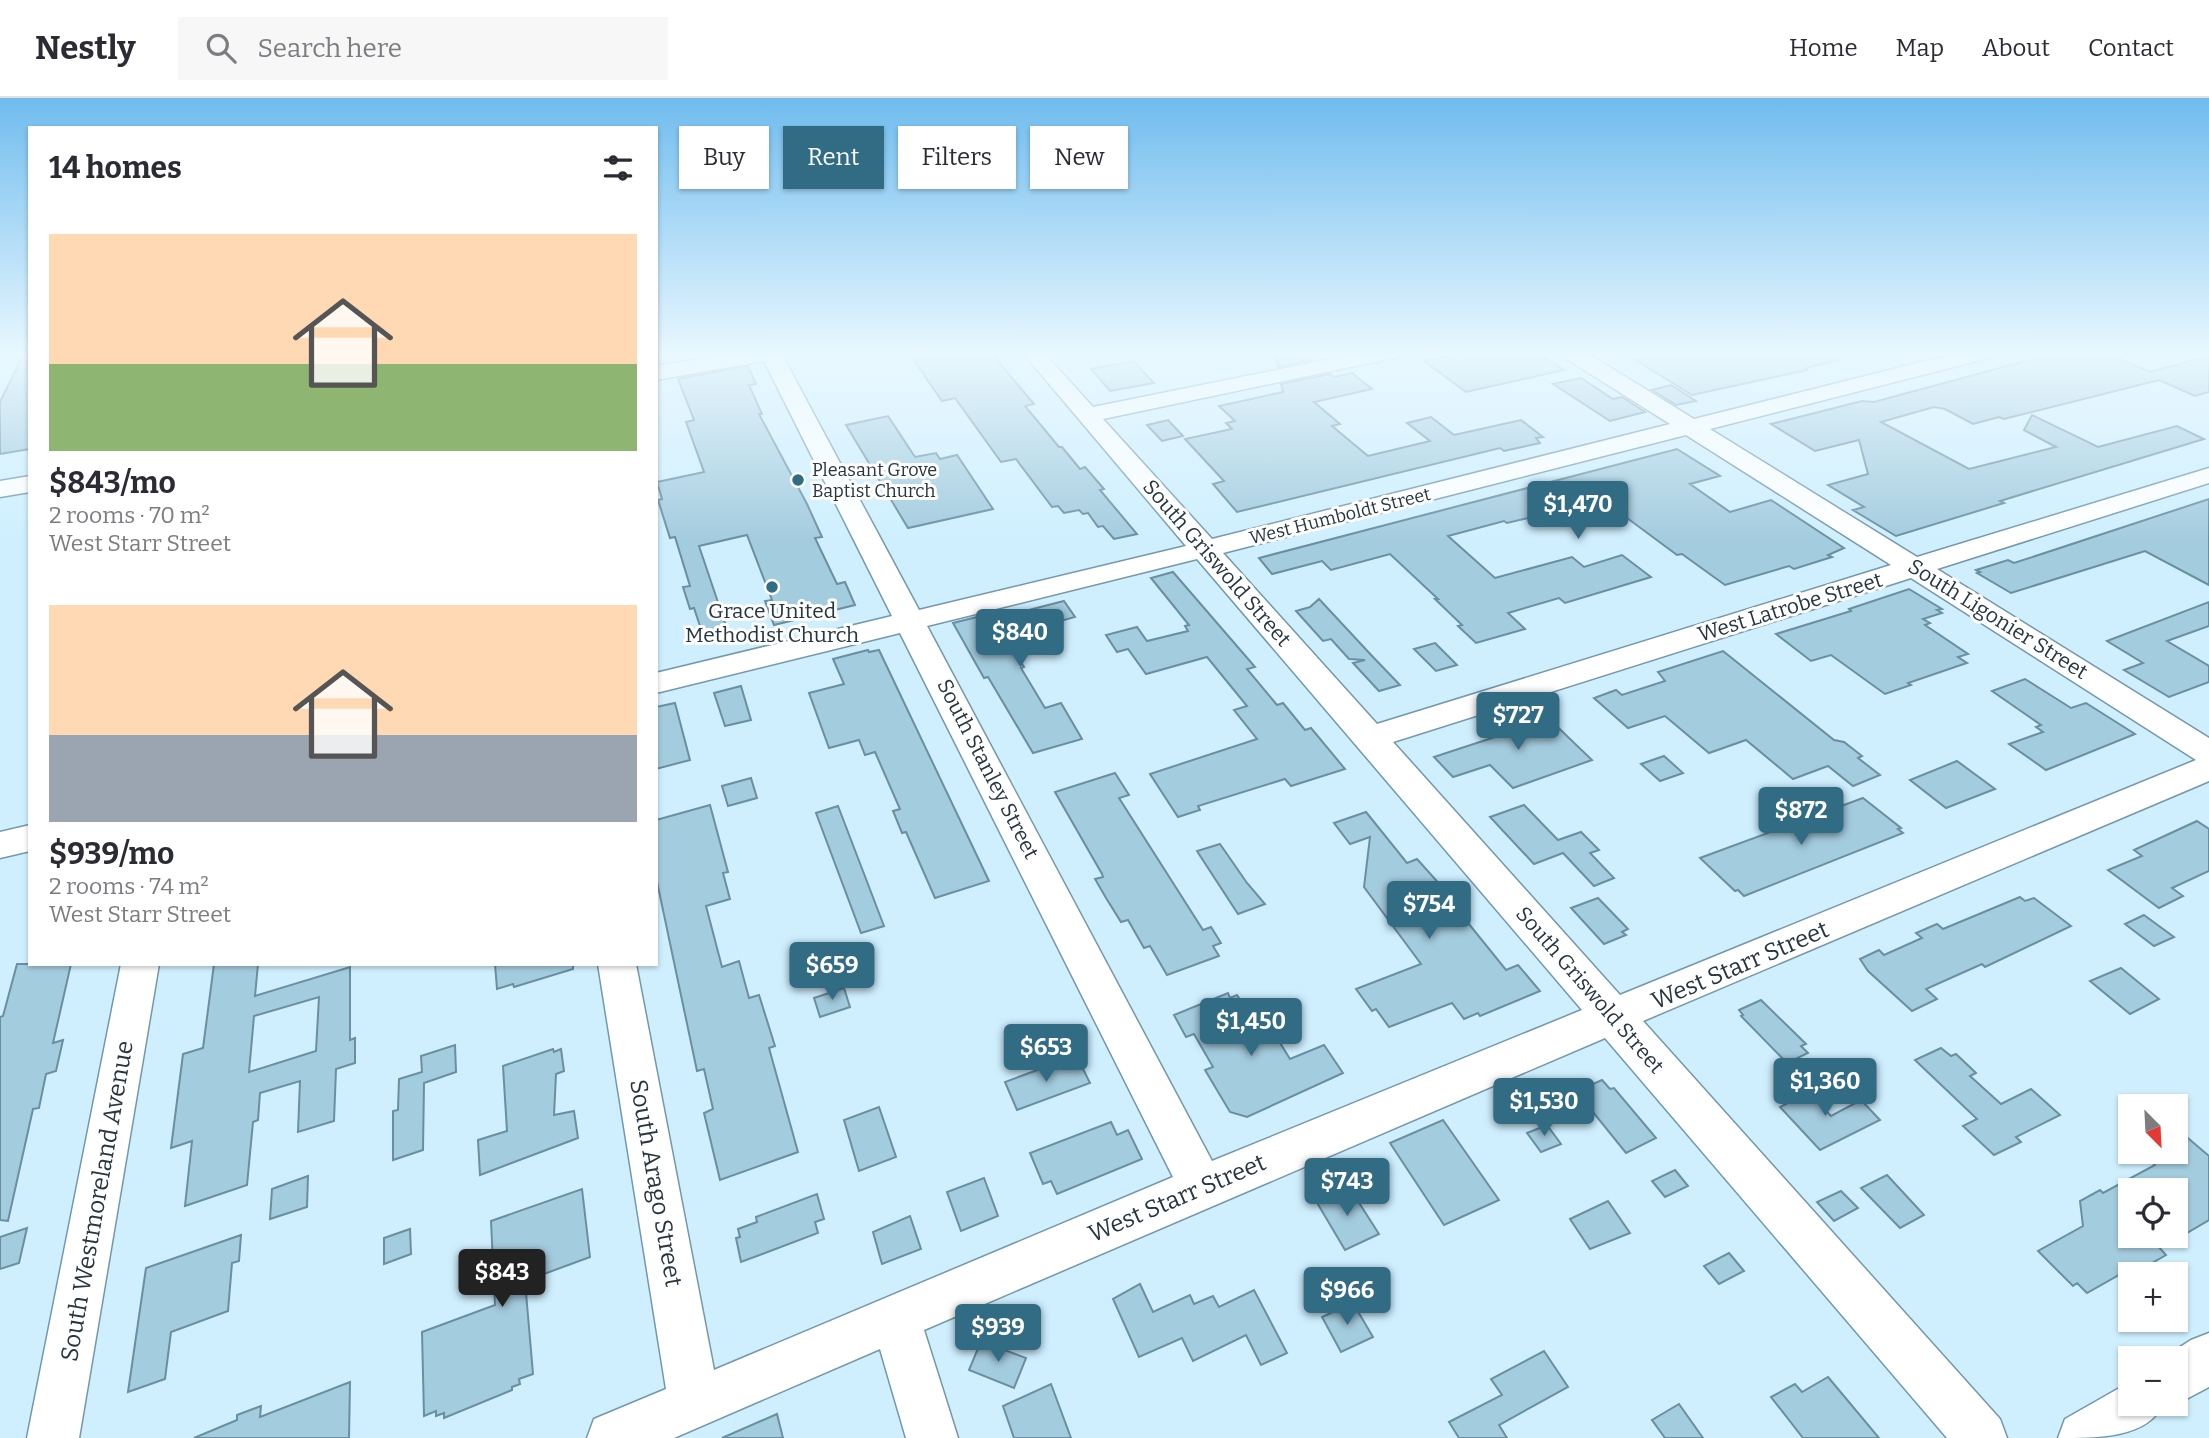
<!DOCTYPE html>
<html lang="en">
<head>
<meta charset="utf-8">
<style>
	body { margin:0; font-family:Bitter,serif; background:#f7f7f7; color:#2b2b33; height:100vh; display:flex; flex-direction:column; font-size:26px; white-space:nowrap }
	* { box-sizing:border-box; margin:0 }
	p { font-size:23px; color:#7c7c81 }
	.icon { flex:none; width:38px; height:38px; fill:none; stroke:currentColor; stroke-width:2; stroke-linecap:round; stroke-linejoin:round }
	.map { position:relative; flex:1; overflow:hidden }
	.drawer { position:absolute; left:28px; top:28px; width:630px; height:840px; display:flex; flex-direction:column; background:#fff; border-radius:0px; box-shadow:0 2px 5px #0004 }
	.drawer>* { flex:none }
	.hud { position:absolute; left:679px; top:28px; width:665px; height:63px; display:flex; gap:14px }
	.needle { width:46px; rotate:156deg }
	.tools { position:absolute; left:2118px; top:996px; display:grid; gap:14px }
	.tools a { display:grid; place-items:center; width:70px; height:70px; border-radius:0px; background:#fff; box-shadow:0 2px 5px #0004; font-size:35px }
	.price { position:absolute; translate:-50% -60px; padding:0 16px; border-radius:7px; background:#316b84; color:#fff; font-size:23px; line-height:46px; filter:drop-shadow(0 2px 4px #0008) }
	.price::after { content:''; position:absolute; left:50%; top:42px; width:21px; height:16px; margin-left:-10px; background:inherit; clip-path:polygon(0 0,100% 0,50% 100%) }
	.price.selected { background:#222; color:#fff }
	ul { padding:0; list-style:none }
	li { display:grid; align-content:center; gap:14px; height:371px; padding:0 21px }
	li span { display:grid; place-items:center; height:217px; border-radius:0px; color:#555 }
	li>.icon { margin-inline-start:auto }
	span .icon { width:126px; height:126px; fill:#fffc; stroke-width:1 }
	li b { font-size:30px }
	h2 { display:flex; justify-content:space-between; align-items:center; height:84px; padding:0 21px; font-size:30px }
	.pill { padding:0 24px; border-radius:0px; background:#fff; box-shadow:0 2px 5px #0004; font-size:24px; line-height:63px }
	.pill.selected { background:#316b84; color:#fff }
	header { display:flex; align-items:center; gap:42px; box-sizing:border-box; height:98px; padding:0 35px; background:#fff; border-bottom:2px solid #e1e1e2 }
	header strong { font-size:33px }
	nav { display:flex; gap:38px; margin-inline-start:auto; font-size:24px }
	.search { width:490px; height:63px; background:#f7f7f7; display:flex; align-items:center; gap:18px; box-sizing:border-box; padding:0 24px; border-radius:0px; color:#7c7c81; font-size:26px }
	.map>svg:first-child { display:block }
	.building { fill:#a4ccdf; stroke:#698fa0; stroke-width:2; fill-rule:evenodd }
	.lines { fill:none; stroke-linecap:round; stroke-linejoin:round }
	.minor-casing { stroke:#7398aa; stroke-width:3 }
	.minor { fill:#fff; fill-rule:evenodd }
	.poi-dot { fill:#316b84; stroke:#fff; stroke-width:2.5 }
	.labels { text-anchor:middle; dominant-baseline:central; stroke-width:6; stroke-linejoin:round; paint-order:stroke }
	.far-poi-label { font-size:18px; fill:#26363e; stroke:#fff; text-anchor:start }
	.far-street-label { font-size:18px; fill:#26363e; stroke:#fff }
	.street-label { font-size:21px; fill:#26363e; stroke:#fff }
	.poi-label { font-size:21px; fill:#26363e; stroke:#fff }
	.near-street-label { font-size:24px; fill:#26363e; stroke:#fff }
</style>
</head>
<body>
<header>
<strong>Nestly</strong>
<div class="search"><svg class="icon" aria-label="search" viewBox="0 0 24 24"><circle cx="10" cy="10" r="6"/><path d="M15 15l6 6"/></svg>Search here</div>
<nav><a>Home</a><a>Map</a><a>About</a><a>Contact</a></nav>
</header>
<div class="map">
<svg width="2209" height="1340" viewBox="0 0 2209 1340">
	<rect width="100%" height="100%" fill="#cfefff"/>
	<g class="building">
		<path d="M24,255H30V351L0,356V304Z"/>
		<path d="M929,255H991L1034,306L1025,308L1059,349H1062L1080,371L1085,369L1104,391L1100,392L1137,436L1114,441L1103,428L1098,429L1088,415L1083,416L1079,412L1064,415L1058,408L1052,409L1016,361L1001,364L955,300L942,303L911,258Z"/>
		<path d="M1275,255H1303L1312,262L1278,269Z"/>
		<path d="M1465,255H1537L1564,272L1466,294L1424,263Z"/>
		<path d="M1624,255H1838L1839,262L1806,270L1807,272L1692,297Z"/>
		<path d="M2055,255H2105L2150,274L2209,258V294L2195,298L2159,282L2004,321L1999,319L1973,326L1945,311L1934,309L1881,324L1969,371L2056,349L2024,332L2032,317L2098,349L2177,328L2204,341L2000,403L2004,405L1896,438L1853,412L1864,409L1828,387L1868,376L1859,342L1815,353L1771,326L1862,303L1874,304Z"/>
		<path d="M1133,263L1154,285L1110,293L1091,271Z"/>
		<path d="M748,268L756,286L749,287L762,316H759L807,406L822,439L815,440L837,486L845,484L855,507L774,527L765,503L772,502L747,437L699,448L728,534L704,540L694,510L690,511L683,489L690,488L675,439L670,440L658,402L662,401L657,384L704,374L686,324L694,322L678,281Z"/>
		<path d="M1352,275L1372,291L1314,304L1340,326L1332,328L1368,358L1430,343L1407,325L1431,319L1454,337L1521,322L1543,339L1536,340L1540,345L1504,353L1500,350L1237,414L1213,386L1224,383L1185,341L1232,331L1226,325L1235,323L1219,308L1283,294L1281,286L1330,276L1334,279Z"/>
		<path d="M1581,280L1613,301L1622,299L1645,314L1610,323L1553,286Z"/>
		<path d="M1671,287L1696,303L1676,307L1652,292Z"/>
		<path d="M888,318L915,359L936,355L940,361L957,357L993,411L908,430L846,327Z"/>
		<path d="M1168,322L1183,338L1162,343L1147,327Z"/>
		<path d="M1677,351L1720,378L1690,386L1730,414L1771,402L1844,450L1828,457L1832,459L1794,471L1789,468L1725,487L1682,456L1677,457L1619,414L1608,417L1588,402L1534,415L1537,418L1507,425L1504,423L1448,438L1495,480L1572,459L1584,469L1622,457L1651,479L1565,505L1559,500L1508,515L1525,531L1476,545L1458,528L1462,527L1435,501H1438L1390,456L1331,472L1322,463L1272,476L1259,460Z"/>
		<path d="M2209,401V487L2145,453L2011,495L1977,475L1980,474L1976,472L2008,462L2014,465Z"/>
		<path d="M1173,474L1255,569L1247,571L1277,607L1283,605L1305,632L1311,630L1345,671L1291,688L1285,681L1198,708L1200,712L1178,719L1150,676L1257,641L1234,612L1247,608L1207,559L1146,576L1128,551L1117,554L1106,537L1137,529L1147,543L1188,533L1185,528L1189,527L1151,480Z"/>
		<path d="M1909,491L1942,511L1937,512L1942,515L1923,521L1930,525L1925,527L1968,556L1958,559L1967,565L1908,585L1911,587L1885,596L1831,557L1811,563L1776,536L1851,513L1849,511Z"/>
		<path d="M1319,501L1373,559L1400,587L1379,593L1353,565L1365,562L1349,561L1331,541L1323,543L1296,513L1310,509Z"/>
		<path d="M1064,503L1075,519L1046,527L1057,545L1016,555L1024,569L1021,570L1045,610L1061,605L1082,641L1033,655L988,579L984,580L953,525L1005,512L1009,517Z"/>
		<path d="M2209,504V528L2167,543L2209,568V584L2169,599L2124,572L2143,565L2107,543Z"/>
		<path d="M1435,545L1457,567L1436,573L1414,551Z"/>
		<path d="M868,552L869,554L879,552L989,783L935,800L906,734L902,735L893,713L900,711L875,654L865,657L859,642L829,650L809,595L844,586L833,561Z"/>
		<path d="M1723,553L1834,642L1844,644L1862,658L1858,660L1880,677L1853,688L1828,668L1793,681L1746,642L1709,655L1665,618L1628,630L1594,600L1616,592L1622,597L1665,583L1658,574Z"/>
		<path d="M2025,581L2071,610L2086,605L2135,636L2046,672L2009,646L2043,634L2036,629L2041,627L1992,593Z"/>
		<path d="M741,588L751,622L725,628L714,595Z"/>
		<path d="M675,605L690,662L656,671V609Z"/>
		<path d="M1544,616L1592,662L1513,690L1490,667L1453,679L1434,659L1498,638L1486,627L1508,620L1514,626Z"/>
		<path d="M1664,658L1683,675L1660,683L1641,666Z"/>
		<path d="M1957,663L1995,691L1946,710L1910,682Z"/>
		<path d="M1115,675L1129,697L1119,700L1203,832L1211,829L1221,845L1213,848L1219,858L1167,877L1150,848L1144,850L1128,822L1121,824L1106,800L1095,781L1103,779L1102,776L1055,694Z"/>
		<path d="M751,680L757,700L728,708L722,688Z"/>
		<path d="M1863,700L1901,730L1898,731L1903,735L1744,798L1738,792L1735,793L1700,760Z"/>
		<path d="M710,707L728,774L723,775L730,801L706,808L722,869L739,863L749,900L759,897L775,948L769,950L798,1054L720,1082L704,1015L713,1011L704,971L697,973L656,779V722Z"/>
		<path d="M1524,707L1558,742L1581,734L1599,752L1590,755L1614,780L1594,788L1563,755L1534,766L1490,719Z"/>
		<path d="M838,708L884,828L861,835L816,715Z"/>
		<path d="M1366,714L1407,765L1417,761L1444,791L1463,814L1460,815L1506,872L1518,867L1540,893L1480,918L1478,915L1464,921L1452,905L1389,929L1376,911L1372,913L1356,891L1421,866L1364,789L1370,739L1350,746L1334,725Z"/>
		<path d="M2197,723L2209,731V773L2172,790L2183,798L2159,810L2108,772L2142,758L2134,752Z"/>
		<path d="M1220,746L1247,785L1265,806L1238,816L1197,753Z"/>
		<path d="M2020,799L2025,803L2034,800L2071,828L1985,869L1982,866L1926,891L1937,901L1912,913L1868,873L1860,861L1879,852L1884,857L1922,840L1916,835L1937,826L1943,831Z"/>
		<path d="M1598,800L1628,831L1622,834L1626,837L1604,846L1571,810Z"/>
		<path d="M2144,817L2174,839L2154,848L2125,826Z"/>
		<path d="M17,866H71L53,945L63,942L56,973L46,976L39,1010L33,1011L8,1123L0,1122V919L3,918Z"/>
		<path d="M214,866H258L255,898L350,869V942L355,940V965L336,971L334,1023L298,1034L300,983L260,995L258,1022L253,1024L247,1087L185,1108L192,1043L171,1050L183,956L203,950ZM319,899L316,953L249,974L254,918Z"/>
		<path d="M495,866H573V871L514,889L513,886L497,891Z"/>
		<path d="M2121,870L2159,901L2130,916L2090,883Z"/>
		<path d="M844,890L850,909L820,919L814,900Z"/>
		<path d="M1228,895L1230,900L1237,897L1264,939L1274,935L1290,961L1324,947L1343,975L1247,1019L1230,1014L1205,972L1213,969L1194,936L1186,939L1174,917Z"/>
		<path d="M1761,902L1806,946L1801,948L1808,955L1787,965L1741,918L1743,917L1739,912Z"/>
		<path d="M455,947L456,974L424,985L423,1052L393,1062V1013L398,1012L399,981L422,974L421,958Z"/>
		<path d="M1941,950L1951,958L1956,956L1976,975L1970,978L2001,1006L2031,991L2060,1017L2016,1039L2021,1044L1994,1057L1963,1028L1977,1021L1915,962Z"/>
		<path d="M553,951L554,954L561,951L564,973L556,976L554,1017L574,1013L578,1040L480,1077L478,1042L507,1033L503,968Z"/>
		<path d="M1078,961L1090,985L1017,1012L1005,984L1051,967L1053,970Z"/>
		<path d="M1602,982L1610,991L1614,990L1656,1040L1626,1055L1584,1003L1587,1001L1579,992Z"/>
		<path d="M1801,987L1831,1018L1861,1002L1880,1022L1820,1052L1780,1009L1786,1006L1778,998Z"/>
		<path d="M879,1009L896,1059L859,1073L844,1022Z"/>
		<path d="M1443,1022L1499,1102L1444,1127L1390,1045Z"/>
		<path d="M1111,1024L1117,1037L1128,1032L1142,1061L1057,1096L1051,1083L1043,1086L1030,1055Z"/>
		<path d="M1547,1027L1561,1046L1541,1054L1527,1035Z"/>
		<path d="M2175,1029L2209,1058V1122L2175,1142V1092H2130V1138H2149L2166,1157L2145,1169L2140,1165L2087,1195L2077,1185L2073,1188L2038,1153L2083,1128L2080,1103L2100,1092L2103,1095L2155,1067L2140,1054H2175Z"/>
		<path d="M1675,1072L1688,1088L1665,1099L1652,1083Z"/>
		<path d="M1887,1077L1924,1117L1900,1130L1861,1090Z"/>
		<path d="M308,1078L307,1109L270,1121L272,1091Z"/>
		<path d="M984,1080L998,1118L961,1133L947,1094Z"/>
		<path d="M1349,1089L1379,1136L1345,1152L1316,1103Z"/>
		<path d="M582,1091L590,1159L525,1183L533,1276L519,1281L520,1286L512,1289V1292L444,1320V1315L436,1318V1313L424,1318L422,1234L495,1207L491,1123Z"/>
		<path d="M1841,1093L1858,1110L1834,1123L1817,1104Z"/>
		<path d="M817,1096L824,1121L815,1124L818,1135L741,1164L736,1140L740,1139L738,1131L757,1124L756,1119Z"/>
		<path d="M1608,1103L1630,1135L1590,1151L1570,1121Z"/>
		<path d="M910,1118L921,1151L882,1166L873,1134Z"/>
		<path d="M27,1130L19,1165L0,1171V1139Z"/>
		<path d="M410,1131L411,1156L384,1166V1140Z"/>
		<path d="M241,1137L239,1163L232,1165L228,1213L171,1234L165,1281L128,1294L146,1170Z"/>
		<path d="M1729,1155L1744,1173L1719,1186L1704,1168Z"/>
		<path d="M1140,1186L1153,1214L1190,1197L1194,1206L1213,1198L1219,1209L1254,1192L1287,1255L1261,1267L1246,1237L1193,1263L1182,1240L1139,1259L1113,1201Z"/>
		<path d="M1353,1205L1373,1239L1341,1254L1322,1219Z"/>
		<path d="M981,1243L1026,1260L1014,1290L969,1272Z"/>
		<path d="M1544,1253L1568,1289L1499,1327L1507,1340H1459L1449,1324L1502,1297L1491,1281Z"/>
		<path d="M1828,1279L1879,1340H1803L1771,1299L1795,1286L1802,1294Z"/>
		<path d="M350,1284L349,1340H194L237,1322V1317L261,1308L260,1319Z"/>
		<path d="M1051,1286L1071,1340H1014L1003,1308Z"/>
		<path d="M1679,1306L1703,1340H1665L1652,1322Z"/>
		<path d="M777,1316L783,1340H722Z"/>
	</g>
	<g class="lines">
		<g class="minor-casing">
			<g id="minor">
				<path d="M736,255H781L919,512L1186,448L1023,255H1044L1093,309L1360,255H1399L1397,260L1389,261L1103,321L1212,441L1670,326L1565,260L1563,255H1587L1694,321L1957,255H1991L1989,260L1710,331L1917,459L2209,370V385L1937,471L2209,640V683L1643,923L2000,1321L2007,1340H1947L1605,940L924,1232L958,1340H906L880,1251L674,1340H587L594,1321L666,1291L598,866H636L714,1272L1173,1079L900,535L656,595V575L892,518L764,263L656,282V268ZM1686,337L1891,467L1377,626L1223,455ZM1197,461L1582,912L1212,1063L927,528ZM1911,480L2196,662L1620,897L1393,644Z"/>
				<path d="M30,378V394L0,399V383Z"/>
				<path d="M30,727V753L0,760V734Z"/>
				<path d="M121,866H159L79,1340H27Z"/>
				<path d="M2209,1235V1289L2175,1307L2171,1306H2175V1260H2163L2191,1242Z"/>
				<path d="M2130,1284V1306H2163C2148,1340 2098,1340 2058,1340L2065,1321Z"/>
			</g>
		</g>
		<use href="#minor" class="minor"/>
	</g>
	<linearGradient id="sky" x2="0" y2="1"><stop stop-color="#70bcee"/><stop offset="0.58" stop-color="#e9f8ff"/><stop offset="1" stop-color="#e9f8ff" stop-opacity="0"/></linearGradient>
	<rect width="2209" height="442" fill="url(#sky)"/>
	<g class="poi-dot">
		<circle cx="798" cy="382" r="7"/>
		<circle cx="772" cy="489" r="7"/>
	</g>
	<g class="labels">
		<g class="far-poi-label">
			<text x="812" y="372">Pleasant Grove<tspan x="812" dy="21">Baptist Church</tspan></text>
		</g>
		<g class="far-street-label">
			<text transform="translate(1340 418) rotate(-14)">West Humboldt Street</text>
		</g>
		<g class="street-label">
			<text transform="translate(1217 465) rotate(49)">South Griswold Street</text>
			<text transform="translate(1790 509) rotate(-17)">West Latrobe Street</text>
			<text transform="translate(1998 521) rotate(32)">South Ligonier Street</text>
			<text transform="translate(988 671) rotate(63)">South Stanley Street</text>
			<text transform="translate(1590 892) rotate(49)">South Griswold Street</text>
		</g>
		<g class="poi-label">
			<text x="772" y="513">Grace United<tspan x="772" dy="24">Methodist Church</tspan></text>
		</g>
		<g class="near-street-label">
			<text transform="translate(1740 867) rotate(-23)">West Starr Street</text>
			<text transform="translate(656 1085) rotate(80)">South Arago Street</text>
			<text transform="translate(1177 1100) rotate(-23)">West Starr Street</text>
			<text transform="translate(97 1103) rotate(-80)">South Westmoreland Avenue</text>
		</g>
	</g>
</svg>
<div class="tools">
<a><svg class="needle" viewBox="-14 -14 28 28"><path d="M0-13l5 13h-10z" fill="#e53935"/><path d="M0 13l5-13h-10z" fill="#7c7c81"/></svg></a>
<a><svg class="icon" aria-label="locate" viewBox="0 0 24 24"><circle cx="12" cy="12" r="6"/><path d="M12 2v4M12 18v4M2 12h4M18 12h4"/></svg></a>
<a>+</a>
<a>−</a>
</div>
<b class="price" style="left:1578px;top:443px">$1,470</b>
<b class="price" style="left:1020px;top:571px">$840</b>
<b class="price" style="left:1518px;top:654px">$727</b>
<b class="price" style="left:1801px;top:749px">$872</b>
<b class="price" style="left:1429px;top:843px">$754</b>
<b class="price" style="left:832px;top:904px">$659</b>
<b class="price" style="left:1251px;top:960px">$1,450</b>
<b class="price" style="left:1046px;top:986px">$653</b>
<b class="price" style="left:1825px;top:1020px">$1,360</b>
<b class="price" style="left:1544px;top:1040px">$1,530</b>
<b class="price" style="left:1347px;top:1120px">$743</b>
<b class="price selected" style="left:502px;top:1211px">$843</b>
<b class="price" style="left:1347px;top:1229px">$966</b>
<b class="price" style="left:998px;top:1266px">$939</b>
<div class="hud">
<a class="pill">Buy</a>
<a class="pill selected">Rent</a>
<a class="pill">Filters</a>
<a class="pill">New</a>
</div>
<section class="drawer">
<h2>14 homes<svg class="icon" aria-label="filters" viewBox="0 0 24 24"><path d="M4 7h16M4 17h16"/><circle cx="9" cy="7" r="2"/><circle cx="15" cy="17" r="2"/></svg></h2>
<ul>
<li><span style="background:linear-gradient(#ffd9b3 60%,#8fb573 0)"><svg class="icon" aria-label="home" viewBox="0 0 24 24"><path d="M3 11l9-7 9 7M6 9v11h12V9"/></svg></span><div><b>$843/mo</b><p>2 rooms · 70 m²</p><p>West Starr Street</p></div></li>
<li><span style="background:linear-gradient(#ffd9b3 60%,#9aa5b1 0)"><svg class="icon" aria-label="home" viewBox="0 0 24 24"><path d="M3 11l9-7 9 7M6 9v11h12V9"/></svg></span><div><b>$939/mo</b><p>2 rooms · 74 m²</p><p>West Starr Street</p></div></li>
</ul>
</section>
</div>
</body>
</html>
